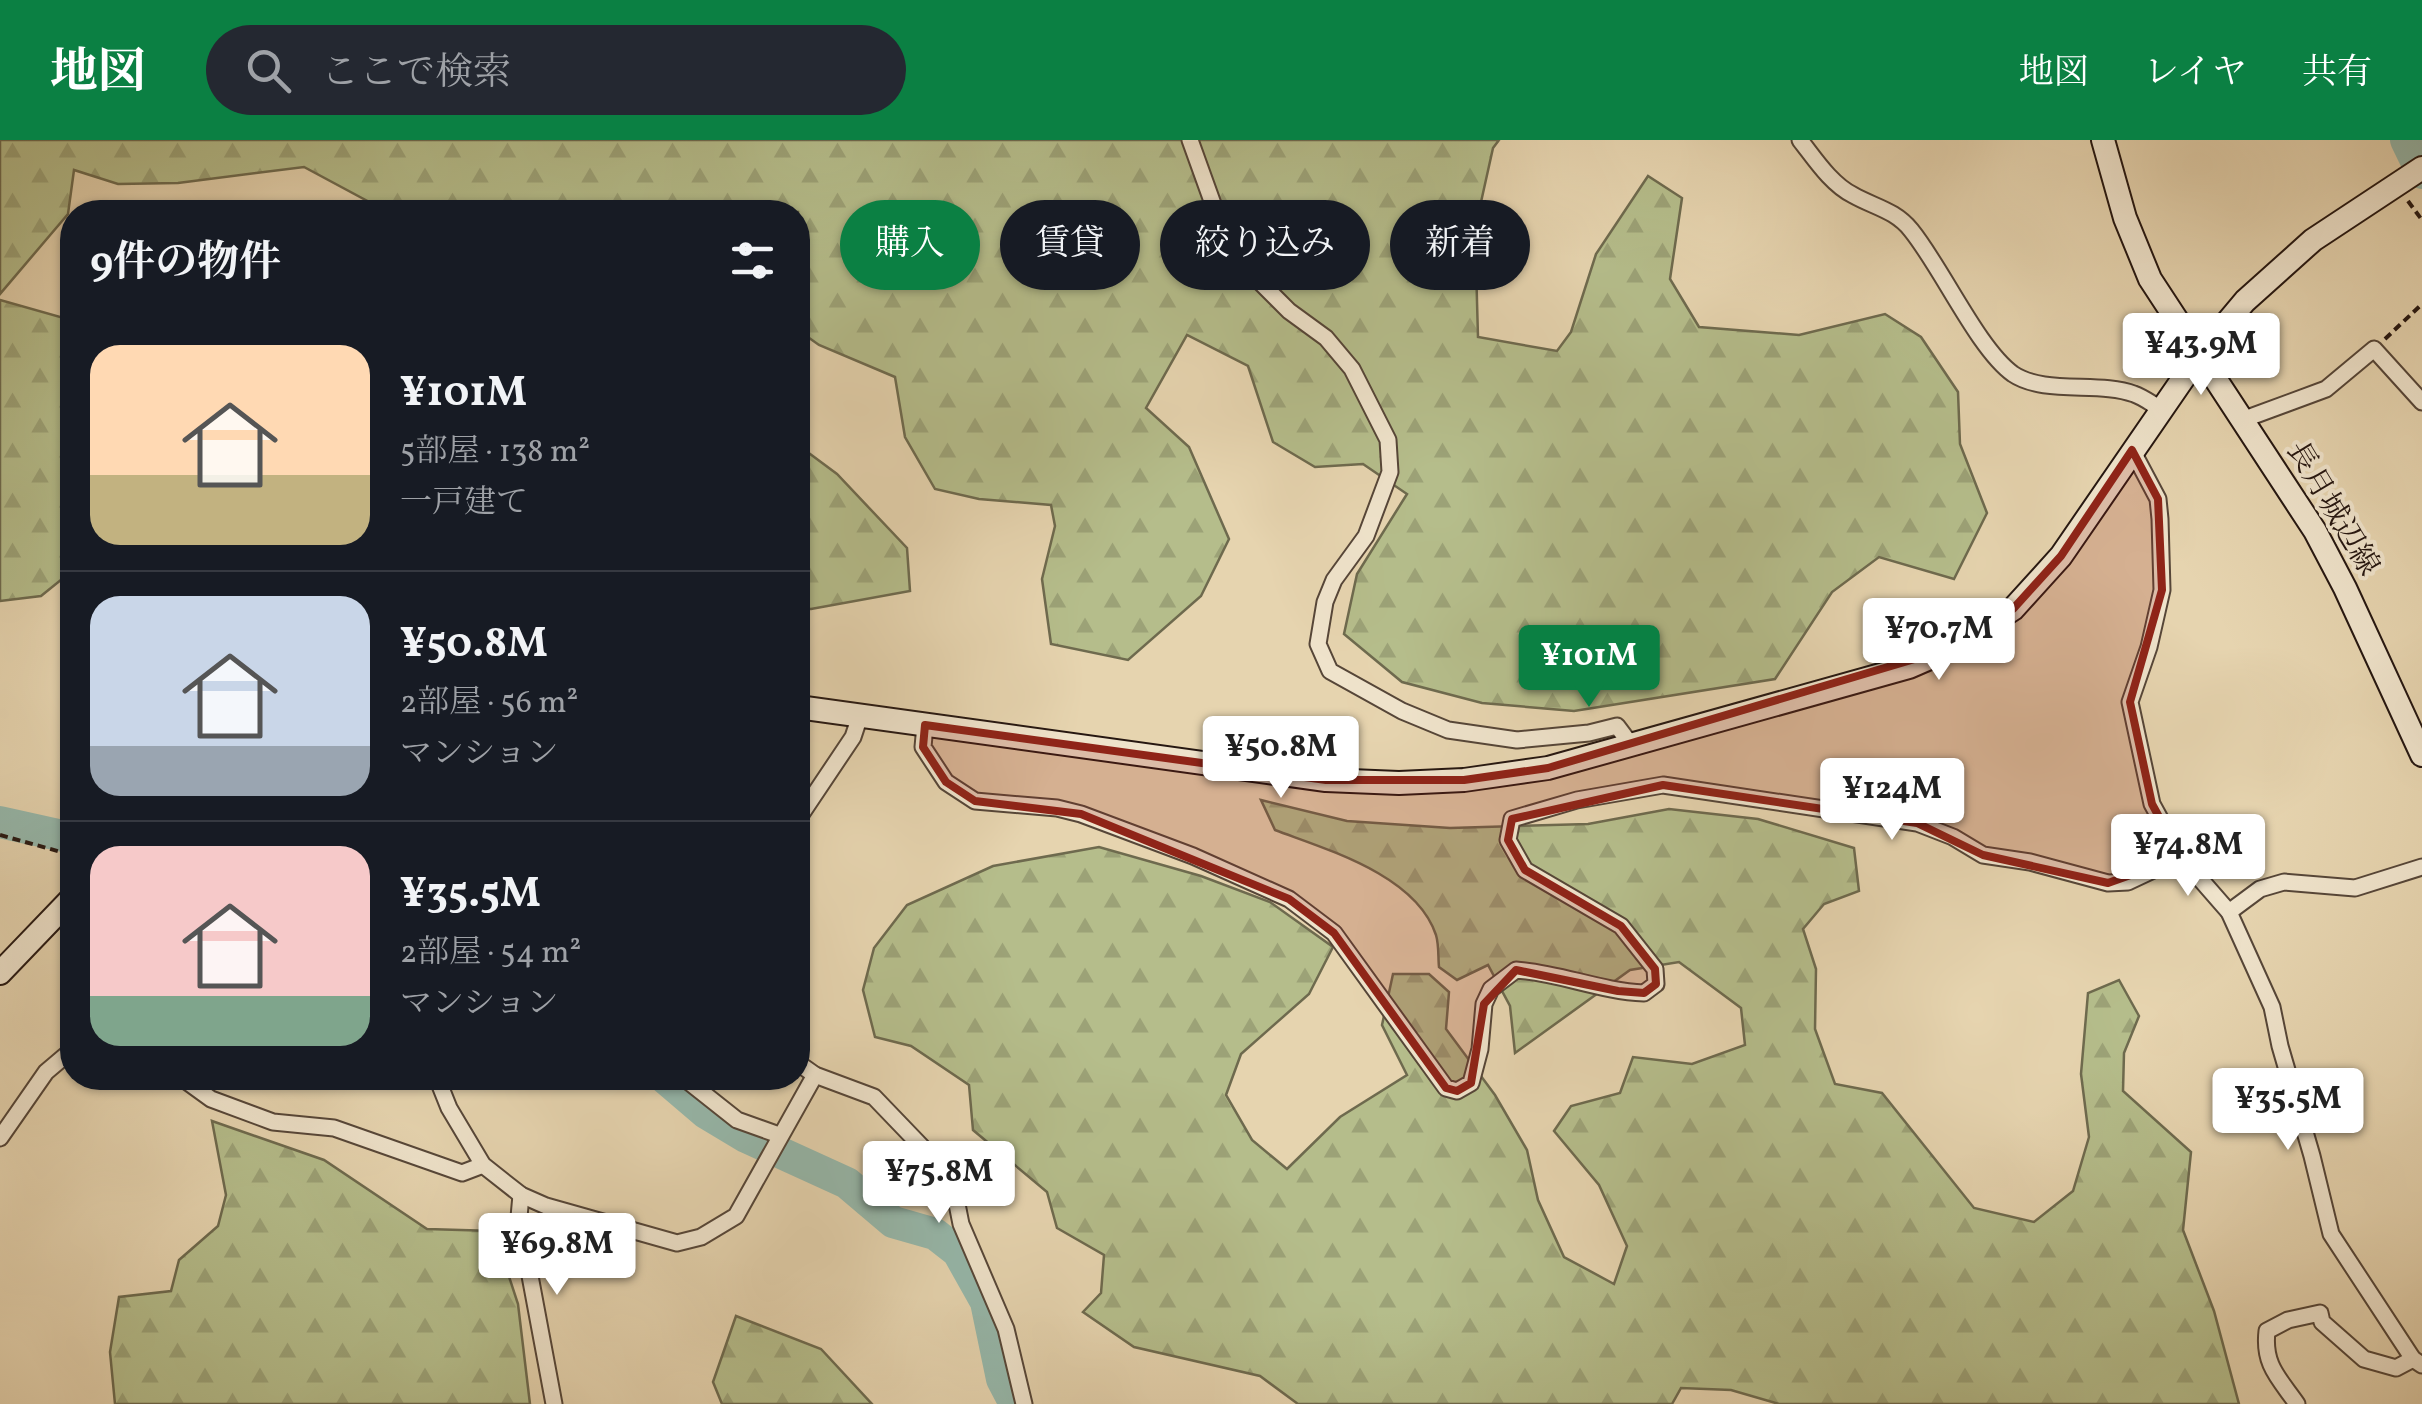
<!DOCTYPE html>
<html lang="ja">
<head>
<meta charset="utf-8">
<style>
	body { margin:0; font-family:Vollkorn,"Noto Serif JP",serif; background:#242831; color:#f1f3f6; height:100vh; display:flex; flex-direction:column; font-size:38px; white-space:nowrap }
	* { box-sizing:border-box; margin:0 }
	p { font-size:32px; color:#9ea1a6 }
	.icon { flex:none; width:55px; height:55px; fill:none; stroke:currentColor; stroke-width:2; stroke-linecap:round; stroke-linejoin:round }
	.map { position:relative; flex:1; overflow:hidden }
	.drawer { position:absolute; left:60px; top:60px; width:750px; height:890px; display:flex; flex-direction:column; background:#171b24; border-radius:40px; box-shadow:0 2px 8px #0004 }
	.drawer>* { flex:none }
	.guide { position:absolute; left:840px; top:60px; width:950px; height:90px; display:flex; gap:20px }
	.price { position:absolute; translate:-50% -85px; padding:0 22px; border-radius:10px; background:#fff; color:#222; font-size:32px; line-height:65px; filter:drop-shadow(0 2px 5px #0008) }
	.price::after { content:''; position:absolute; left:50%; top:60px; width:30px; height:22px; margin-left:-15px; background:inherit; clip-path:polygon(0 0,100% 0,50% 100%) }
	.price.on { background:#0b8043; color:#fff }
	ul { padding:0; list-style:none }
	li { display:flex; align-items:center; gap:30px; height:250px; padding:0 30px }
	li+li { border-top:2px solid #363941 }
	li span { display:grid; place-items:center; flex:none; width:280px; height:200px; border-radius:30px; color:#555 }
	li>.icon { margin-inline-start:auto }
	span .icon { width:120px; height:120px; fill:#fffc; stroke-width:1 }
	li b { font-size:42px }
	h2 { display:flex; justify-content:space-between; align-items:center; height:120px; padding:0 30px; font-size:42px }
	.chip { padding:0 35px; border-radius:45px; background:#171b24; box-shadow:0 2px 8px #0004; font-size:35px; line-height:90px }
	.chip.on { background:#0b8043; color:#fff }
	header { display:flex; align-items:center; gap:60px; box-sizing:border-box; height:140px; padding:0 50px; background:#0b8043; color:#fff }
	header strong { font-size:48px }
	nav { display:flex; gap:55px; margin-inline-start:auto; font-size:35px }
	.search { width:700px; height:90px; background:#242831; display:flex; align-items:center; gap:25px; box-sizing:border-box; padding:0 35px; border-radius:55px; color:#9ea1a6; font-size:38px }
	.map>svg:first-child { display:block }
	.forest { fill:url(#forest-firs); stroke:#6e6a4e; stroke-width:2.5 }
	.lines { fill:none; stroke-linecap:round; stroke-linejoin:round }
	.river { stroke:#96b8ab; stroke-width:32 }
	.street-casing { stroke:#564638; stroke-width:19 }
	.secondary-casing { stroke:#261711; stroke-width:26 }
	.path { stroke:#261711; stroke-width:4; stroke-dasharray:8 5; stroke-linecap:butt }
	.street { stroke:#efe3cb; stroke-width:15 }
	.secondary { stroke:#efe3cb; stroke-width:22 }
	.marked { fill:#8f2418; fill-opacity:0.2; stroke:#8f2418; stroke-width:8; stroke-linejoin:round }
	.labels { text-anchor:middle; dominant-baseline:central; stroke-width:8; stroke-linejoin:round; paint-order:stroke }
	.street-label { font-size:30px; fill:#261711; stroke:#efe3cb }
</style>
</head>
<body>
<header>
<strong>地図</strong>
<div class="search"><svg class="icon" aria-label="search" viewBox="0 0 24 24"><circle cx="10" cy="10" r="6"/><path d="M15 15l6 6"/></svg>ここで検索</div>
<nav><a>地図</a><a>レイヤ</a><a>共有</a></nav>
</header>
<div class="map">
<svg width="2422" height="1264" viewBox="0 0 2422 1264">
	<defs>
		<pattern id="forest-firs" width="22" height="20" patternUnits="userSpaceOnUse" patternTransform="scale(2.5)"><rect width="22" height="20" fill="#b5bd8b"/><path d="M5 1l3.5 6h-7zM16 11l3.5 6h-7z" fill="#9ca277"/></pattern>
	</defs>
	<rect width="100%" height="100%" fill="#e6d4af"/>
	<filter id="stains"><feTurbulence type="fractalNoise" baseFrequency=".002" numOctaves="4"/><feColorMatrix values="0 0 0 0 .2 0 0 0 0 .09 0 0 0 0 .02 0 0 0 .5 -.17"/></filter>
	<radialGradient id="worn" r=".72"><stop offset=".6" stop-color="#630" stop-opacity="0"/><stop offset="1" stop-color="#630" stop-opacity=".3"/></radialGradient>
	<g class="forest">
		<path d="M0,0H1499L1493,8L1475,89L1478,197L1557,211L1571,192L1596,114L1648,36L1682,58L1670,139L1699,187L1799,195L1885,174L1921,197L1958,252L1960,304L1987,373L1954,439L1879,417L1832,452L1775,539L1574,571L1482,563L1402,542L1344,494L1357,434L1407,354L1363,324L1315,327L1273,302L1248,226L1187,195L1146,268L1189,307L1229,399L1201,456L1128,520L1051,504L1042,439L1055,386L1051,365L979,359L935,349L905,297L895,237L819,205L798,190V72H388L304,27L178,43L118,44L74,30L68,74L0,154Z"/>
		<path d="M0,160L67,179L72,177V431L41,456L0,461Z"/>
		<path d="M798,305L837,334L907,408L910,451L811,469L798,468Z"/>
		<path d="M1261,660L1347,681L1450,688L1588,684L1669,669L1758,679L1854,708L1859,751L1824,764L1803,789L1816,829L1815,889L1835,944L1882,953L1974,1068L2034,1082L2073,1051L2089,997L2081,934L2088,853L2119,840L2139,876L2124,913L2123,951L2191,1012L2183,1090L2214,1171L2239,1264H1779L1731,1250L1681,1248L1672,1264H1298L1260,1236L1134,1207L1083,1172L1101,1153L1104,1115L1057,1088L1047,1052L973,990L969,945L911,906L875,897L863,850L874,808L907,765L993,726L1099,707L1201,736L1270,762L1333,807L1309,854L1241,914L1226,955L1252,1000L1287,1029L1340,977L1407,935L1382,885L1393,834H1429L1449,852L1446,889L1495,955L1527,1010L1538,1060L1564,1117L1614,1144L1627,1106L1599,1045L1554,991L1571,966L1620,953L1633,917L1692,924L1745,905L1741,868L1679,822L1630,830L1515,913L1510,866L1488,825L1457,840L1439,827C1438,817 1439,805 1436,795C1416,735 1328,710 1275,690Z"/>
		<path d="M212,981L324,1020L427,1089L494,1091L518,1164L530,1264H115L110,1212L119,1157L171,1151L179,1120L218,1086L226,1055Z"/>
		<path d="M736,1176L821,1209L872,1264H722L713,1242Z"/>
	</g>
	<g class="lines">
		<g class="river">
			<path d="M2406,0L2422,33"/>
			<path d="M0,682L72,698"/>
			<path d="M665,938L706,973L746,997L847,1043L893,1082L935,1094L958,1112L986,1162L1002,1239L1015,1264"/>
		</g>
		<g class="street-casing">
			<g id="street">
				<path d="M1190,0L1226,100L1251,133L1289,171L1326,198L1352,229L1388,300L1390,332L1366,396L1334,440L1325,462L1318,504L1330,531L1402,571L1448,590L1517,600L1589,593L1617,586L1632,606"/>
				<path d="M1800,0C1815,19 1831,44 1853,55C1874,67 1895,70 1911,90C1942,128 1978,209 2013,234C2044,255 2100,241 2134,254C2143,257 2152,264 2161,269"/>
				<path d="M2242,280L2326,249L2374,209L2422,262"/>
				<path d="M2132,310L2158,359L2160,379L2162,450L2149,507L2130,562L2152,664L2181,717L2229,772L2272,867L2280,906L2312,1016L2331,1094L2413,1219L2422,1225"/>
				<path d="M925,585L923,607L946,642L975,661L1057,668L1081,674L1193,716L1289,759L1334,793L1446,948L1457,951L1471,943L1480,909L1484,864L1491,849L1516,830C1560,833 1600,851 1644,853L1656,844L1655,829L1621,786L1525,730L1508,700L1512,679L1577,660L1663,645L1917,683L1953,697L1983,715L2030,722L2108,743L2128,742L2181,717"/>
				<path d="M798,679L853,597L860,576"/>
				<path d="M2229,772L2260,749L2284,742L2355,748L2422,727"/>
				<path d="M798,923L815,935L874,957L923,1008L954,1049L961,1084L1006,1189L1024,1264"/>
				<path d="M182,938L211,959L273,982L334,988L462,1033L483,1025"/>
				<path d="M437,938L449,968L483,1025L521,1055L546,1066L677,1103L701,1097L736,1076L815,935"/>
				<path d="M684,938L737,980L779,995"/>
				<path d="M0,998L46,932L72,910"/>
				<path d="M521,1055L519,1077L554,1264"/>
				<path d="M2297,1264C2279,1238 2263,1225 2267,1191L2288,1180L2320,1173L2322,1182L2364,1219L2396,1228L2413,1219"/>
			</g>
		</g>
		<g class="secondary-casing">
			<g id="secondary">
				<path d="M2103,0L2125,78L2150,139L2315,391L2345,448L2422,615"/>
				<path d="M798,567L1326,640L1399,643L1464,640L1548,628L1909,527L1955,507L2013,469L2061,416L2198,217L2245,161L2313,100L2422,28"/>
				<path d="M0,833L72,758"/>
			</g>
		</g>
		<g class="path">
			<path d="M2408,61L2422,80"/>
			<path d="M2385,199L2422,164"/>
			<path d="M0,695L72,715"/>
		</g>
		<use href="#street" class="street"/>
		<use href="#secondary" class="secondary"/>
	</g>
	<path class="marked" d="M2132,310L2158,359L2162,450L2130,562L2152,664L2181,717L2108,743L1983,715L1917,683L1663,645L1512,679L1508,700L1525,730L1621,786L1655,829L1656,844L1644,853L1618,851L1516,830L1484,864L1471,943L1457,951L1446,948L1334,793L1289,759L1081,674L975,661L946,642L923,607L925,585L1326,640H1464L1548,628L1955,507L2013,469L2061,416Z"/>
	<g class="labels">
		<g class="street-label">
			<text transform="translate(2332 369) rotate(59)">長月城辺線</text>
		</g>
	</g>
	<rect width="100%" height="100%" filter="url(#stains)"/>
	<rect width="100%" height="100%" fill="url(#worn)"/>
</svg>
<b class="price" style="left:2201px;top:258px">¥43.9M</b>
<b class="price" style="left:1939px;top:543px">¥70.7M</b>
<b class="price on" style="left:1589px;top:570px">¥101M</b>
<b class="price" style="left:1281px;top:661px">¥50.8M</b>
<b class="price" style="left:1892px;top:703px">¥124M</b>
<b class="price" style="left:2188px;top:759px">¥74.8M</b>
<b class="price" style="left:2288px;top:1013px">¥35.5M</b>
<b class="price" style="left:939px;top:1086px">¥75.8M</b>
<b class="price" style="left:557px;top:1158px">¥69.8M</b>
<div class="guide">
<a class="chip on">購入</a>
<a class="chip">賃貸</a>
<a class="chip">絞り込み</a>
<a class="chip">新着</a>
</div>
<section class="drawer">
<h2>9件の物件<svg class="icon" aria-label="filters" viewBox="0 0 24 24"><path d="M4 7h16M4 17h16"/><circle cx="9" cy="7" r="2"/><circle cx="15" cy="17" r="2"/></svg></h2>
<ul>
<li><span style="background:linear-gradient(#ffd9b3 65%,#c2b280 0)"><svg class="icon" aria-label="home" viewBox="0 0 24 24"><path d="M3 11l9-7 9 7M6 9v11h12V9"/></svg></span><div><b>¥101M</b><p>5部屋 · 138 m²</p><p>一戸建て</p></div></li>
<li><span style="background:linear-gradient(#c9d6e8 75%,#9aa5b1 0)"><svg class="icon" aria-label="home" viewBox="0 0 24 24"><path d="M3 11l9-7 9 7M6 9v11h12V9"/></svg></span><div><b>¥50.8M</b><p>2部屋 · 56 m²</p><p>マンション</p></div></li>
<li><span style="background:linear-gradient(#f6c9c9 75%,#7fa58c 0)"><svg class="icon" aria-label="home" viewBox="0 0 24 24"><path d="M3 11l9-7 9 7M6 9v11h12V9"/></svg></span><div><b>¥35.5M</b><p>2部屋 · 54 m²</p><p>マンション</p></div></li>
</ul>
</section>
</div>
</body>
</html>
